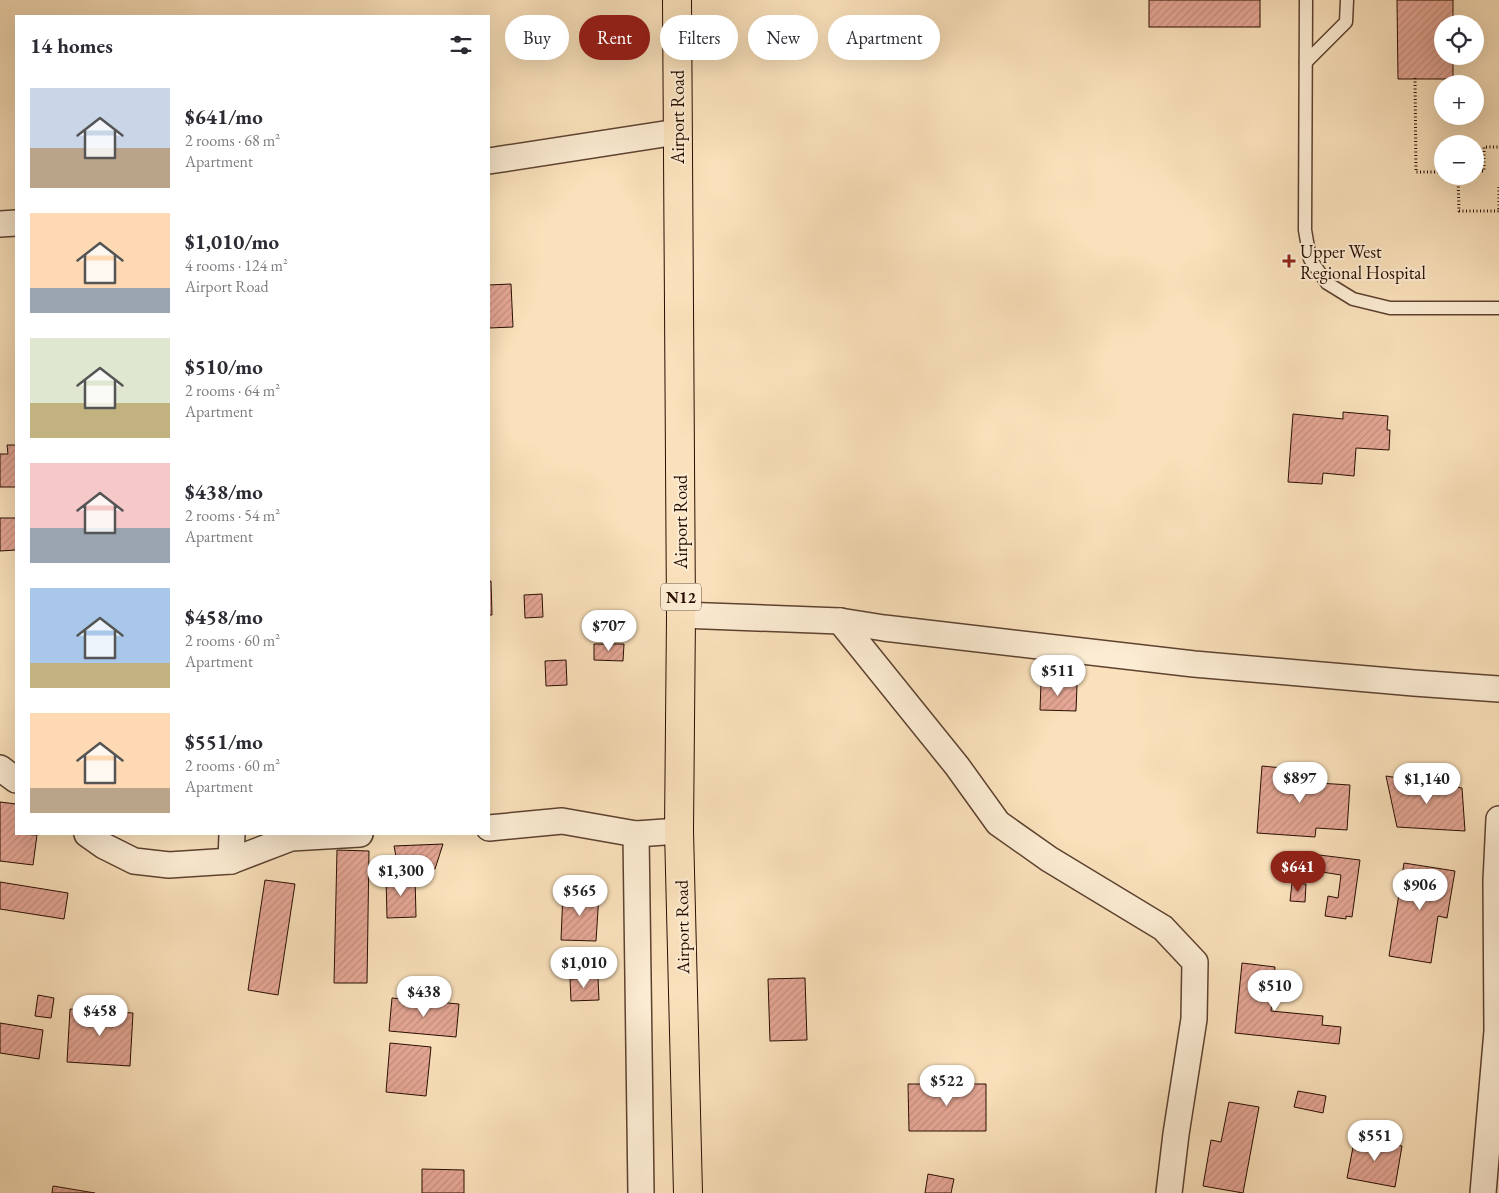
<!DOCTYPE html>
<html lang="en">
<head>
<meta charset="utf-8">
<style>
	body { margin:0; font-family:"EB Garamond",serif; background:#f2f2f3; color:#2b2b33; height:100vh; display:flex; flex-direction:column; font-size:19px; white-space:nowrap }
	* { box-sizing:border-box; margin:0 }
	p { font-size:16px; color:#7c7c81 }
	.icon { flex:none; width:28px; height:28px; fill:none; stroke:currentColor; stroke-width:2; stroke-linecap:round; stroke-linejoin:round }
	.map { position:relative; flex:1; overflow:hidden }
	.panel { position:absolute; left:15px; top:15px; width:475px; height:820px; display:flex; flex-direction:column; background:#fff; border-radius:0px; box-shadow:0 5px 20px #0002 }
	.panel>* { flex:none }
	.banner { position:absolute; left:505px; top:15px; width:475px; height:45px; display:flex; gap:10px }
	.controls { position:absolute; left:1434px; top:15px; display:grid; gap:10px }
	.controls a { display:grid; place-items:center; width:50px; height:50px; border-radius:50%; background:#fff; box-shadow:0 5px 20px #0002; font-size:25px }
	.price { position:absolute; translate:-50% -42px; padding:0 11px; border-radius:18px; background:#fff; color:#222; font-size:16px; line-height:32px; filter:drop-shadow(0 1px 2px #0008) }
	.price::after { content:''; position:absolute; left:50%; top:30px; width:15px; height:11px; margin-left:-8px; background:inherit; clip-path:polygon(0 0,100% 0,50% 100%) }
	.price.current { background:#8f2418; color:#fff }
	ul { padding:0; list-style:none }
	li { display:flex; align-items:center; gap:15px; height:125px; padding:0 15px }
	li span { display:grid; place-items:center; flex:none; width:140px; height:100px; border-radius:0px; color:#555 }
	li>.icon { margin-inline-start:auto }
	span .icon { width:60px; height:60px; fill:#fffc; stroke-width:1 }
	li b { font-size:21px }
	h2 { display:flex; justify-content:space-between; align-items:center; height:60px; padding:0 15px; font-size:21px }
	.chip { padding:0 18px; border-radius:22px; background:#fff; box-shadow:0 5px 20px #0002; font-size:18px; line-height:45px }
	.chip.current { background:#8f2418; color:#fff }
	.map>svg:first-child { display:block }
	.building { fill:url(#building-hatch); stroke:#290d01 }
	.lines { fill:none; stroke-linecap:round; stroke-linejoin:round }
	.lane-casing { stroke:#5d4230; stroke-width:15 }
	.street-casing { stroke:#5d4230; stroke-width:28 }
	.highway-casing { stroke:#290d01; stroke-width:30 }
	.path { stroke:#290d01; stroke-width:3; stroke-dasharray:1 2.5; stroke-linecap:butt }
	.lane { stroke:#fcecd3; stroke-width:12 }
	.street { stroke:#fcecd3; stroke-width:25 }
	.highway { stroke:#fae1bb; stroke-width:28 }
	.poi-dot { fill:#8f2418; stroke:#fcecd3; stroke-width:2 }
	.labels { text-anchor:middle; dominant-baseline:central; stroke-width:4; stroke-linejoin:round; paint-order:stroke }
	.shield { fill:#fcecd3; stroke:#685040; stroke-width:1 }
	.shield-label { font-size:16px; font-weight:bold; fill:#290d01 }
	.street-label { font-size:18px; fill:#290d01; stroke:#fcecd3 }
	.poi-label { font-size:18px; fill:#290d01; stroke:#fcecd3; text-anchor:start }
</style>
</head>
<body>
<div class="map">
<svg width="1499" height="1193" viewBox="0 0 1499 1193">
	<defs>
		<pattern id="building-hatch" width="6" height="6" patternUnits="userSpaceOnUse" patternTransform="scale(1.25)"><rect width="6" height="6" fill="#e6a796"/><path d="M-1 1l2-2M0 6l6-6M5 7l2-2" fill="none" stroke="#c58f80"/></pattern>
	</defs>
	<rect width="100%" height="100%" fill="#fae1bb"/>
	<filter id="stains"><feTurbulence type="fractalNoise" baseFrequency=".004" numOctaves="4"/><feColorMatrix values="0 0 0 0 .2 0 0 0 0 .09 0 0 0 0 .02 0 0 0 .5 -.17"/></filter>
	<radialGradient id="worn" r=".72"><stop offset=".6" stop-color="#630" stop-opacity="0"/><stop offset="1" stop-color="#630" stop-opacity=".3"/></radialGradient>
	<g class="building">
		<rect x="1149" y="0" width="111" height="27"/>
		<path d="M1397,0H1453V24H1442V56H1453V79H1398Z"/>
		<path d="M511,284L513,327L489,328V285Z"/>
		<path d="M1343,412L1388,416L1387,430H1390L1389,450L1356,448L1354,476L1323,473L1322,484L1288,482L1293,414L1343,419Z"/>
		<path d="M7,445H16V487H0V454H8Z"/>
		<path d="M0,518H16V550L0,551Z"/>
		<path d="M489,581H491L492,615H489Z"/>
		<path d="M542,594L543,617L525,618L524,595Z"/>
		<path d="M594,644H624L623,661L594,660Z"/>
		<path d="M566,660L567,685L546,686L545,661Z"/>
		<path d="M1041,683L1077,685L1076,711L1040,710Z"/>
		<path d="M1262,766L1303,770L1302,782L1350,785L1347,830L1316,828L1315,837L1257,833Z"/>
		<path d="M1386,776L1462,788L1465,831L1397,827Z"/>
		<path d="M0,802L16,804V834L37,835L33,865L0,861Z"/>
		<path d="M443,844L435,869L398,867L394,846Z"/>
		<path d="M337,850L369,851L367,983H334Z"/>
		<path d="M1311,854L1360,860L1352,917L1346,916V919L1325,916L1328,896L1338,898L1341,875L1309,870Z"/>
		<path d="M1404,863L1455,871L1447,918L1438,916L1431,963L1389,956Z"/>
		<path d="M415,876L416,917L387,918L386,877Z"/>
		<path d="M265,880L295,884L278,995L248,990Z"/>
		<path d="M0,882L68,893L64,919L0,909Z"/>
		<path d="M1292,883L1306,884L1305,902L1290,901Z"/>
		<path d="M563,892L599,894L596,941L561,940Z"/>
		<path d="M1242,963L1275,967L1271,1011L1323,1016L1322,1025L1341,1027L1339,1044L1235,1033Z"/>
		<path d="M598,978L599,1000L571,1001L570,979Z"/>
		<path d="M805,978L807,1040L770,1041L768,979Z"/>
		<path d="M38,995L54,998L51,1018L35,1016Z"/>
		<path d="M392,998L459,1004L456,1037L389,1031Z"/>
		<path d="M70,1009L133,1013L130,1066L67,1062Z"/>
		<path d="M0,1023L43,1030L39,1059L0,1053Z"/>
		<path d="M390,1043L431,1047L426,1096L386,1092Z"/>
		<path d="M908,1084H986V1131H909Z"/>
		<path d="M1298,1091L1326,1096L1323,1113L1294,1107Z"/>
		<path d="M1229,1102L1259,1107L1243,1193L1203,1186L1211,1140L1221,1142Z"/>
		<path d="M1355,1137L1402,1146L1395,1187L1347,1178Z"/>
		<path d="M422,1169L464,1170V1193H422Z"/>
		<path d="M928,1174L954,1179L951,1193H925Z"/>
		<path d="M53,1186L95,1193H52Z"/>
	</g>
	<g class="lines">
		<g class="lane-casing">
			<g id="lane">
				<path d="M1306,0L1305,230L1310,259L1327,283L1353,299L1390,308H1499"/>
				<path d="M1306,62L1346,22L1347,0"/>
			</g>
		</g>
		<g class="street-casing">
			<g id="street">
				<path d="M489,161L677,132"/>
				<path d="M0,224L16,223"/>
				<path d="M681,615L840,621L884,628L1194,664L1414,683L1499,689"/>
				<path d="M840,621L957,766L998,823L1049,859L1163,928L1195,962L1194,1019L1176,1134L1169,1193"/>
				<path d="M0,768L16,780"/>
				<path d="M489,828L562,821L636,834L679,831"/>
				<path d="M87,834L104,846L134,861L169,865L231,861L291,838L360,834"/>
				<path d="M636,834L641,1193"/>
				<path d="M231,861L232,834"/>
				<path d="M1483,1193L1497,1031L1496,881L1499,819"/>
			</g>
		</g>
		<g class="highway-casing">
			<path id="highway" d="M677,0L681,615L679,831L688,1193"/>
		</g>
		<g class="path">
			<path d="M1415,78L1416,172H1442"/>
			<path d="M1475,171H1484V147H1499"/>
			<path d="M1458,176L1459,211H1499"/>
			<path d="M1499,187V211"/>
		</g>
		<use href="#lane" class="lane"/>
		<use href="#street" class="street"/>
		<use href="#highway" class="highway"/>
	</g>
	<path class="poi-dot" d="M1286.5 253.5h5v5h5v5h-5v5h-5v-5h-5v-5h5z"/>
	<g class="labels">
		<rect class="shield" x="661" y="583.5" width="40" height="27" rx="4"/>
		<g class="shield-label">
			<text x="681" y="597">N12</text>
		</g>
		<g class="street-label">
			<text transform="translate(677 117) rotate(-90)">Airport Road</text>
			<text transform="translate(680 522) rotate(-90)">Airport Road</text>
			<text transform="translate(682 927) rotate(-91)">Airport Road</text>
		</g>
		<g class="poi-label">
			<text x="1300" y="251">Upper West<tspan x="1300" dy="21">Regional Hospital</tspan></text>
		</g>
	</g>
	<rect width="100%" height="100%" filter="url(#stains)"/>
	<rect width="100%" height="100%" fill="url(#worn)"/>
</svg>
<div class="controls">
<a><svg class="icon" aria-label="locate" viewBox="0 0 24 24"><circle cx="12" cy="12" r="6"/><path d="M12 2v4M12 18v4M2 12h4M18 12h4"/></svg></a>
<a>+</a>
<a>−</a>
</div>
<b class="price" style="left:609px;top:652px">$707</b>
<b class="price" style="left:1058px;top:697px">$511</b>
<b class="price" style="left:1300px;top:804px">$897</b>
<b class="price" style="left:1427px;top:805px">$1,140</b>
<b class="price current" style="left:1298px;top:893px">$641</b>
<b class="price" style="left:401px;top:897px">$1,300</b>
<b class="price" style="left:1420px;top:911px">$906</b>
<b class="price" style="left:580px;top:917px">$565</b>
<b class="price" style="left:584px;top:989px">$1,010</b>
<b class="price" style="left:1275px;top:1012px">$510</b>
<b class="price" style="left:424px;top:1018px">$438</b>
<b class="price" style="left:100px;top:1037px">$458</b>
<b class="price" style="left:947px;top:1107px">$522</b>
<b class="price" style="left:1375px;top:1162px">$551</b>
<div class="banner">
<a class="chip">Buy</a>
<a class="chip current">Rent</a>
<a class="chip">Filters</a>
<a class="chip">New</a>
<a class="chip">Apartment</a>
</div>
<section class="panel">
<h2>14 homes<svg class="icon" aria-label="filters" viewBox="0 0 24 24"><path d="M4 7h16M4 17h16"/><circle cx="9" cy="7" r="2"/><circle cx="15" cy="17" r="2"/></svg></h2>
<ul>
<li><span style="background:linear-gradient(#c9d6e8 60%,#b9a48a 0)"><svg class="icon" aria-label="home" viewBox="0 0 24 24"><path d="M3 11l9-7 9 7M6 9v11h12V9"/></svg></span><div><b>$641/mo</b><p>2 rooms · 68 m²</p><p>Apartment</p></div></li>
<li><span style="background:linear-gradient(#ffd9b3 75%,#9aa5b1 0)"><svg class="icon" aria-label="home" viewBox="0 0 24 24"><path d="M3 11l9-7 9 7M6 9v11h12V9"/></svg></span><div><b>$1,010/mo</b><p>4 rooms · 124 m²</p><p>Airport Road</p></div></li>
<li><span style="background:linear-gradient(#dfe7d0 65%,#c2b280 0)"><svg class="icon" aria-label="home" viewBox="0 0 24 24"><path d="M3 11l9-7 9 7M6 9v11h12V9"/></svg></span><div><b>$510/mo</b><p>2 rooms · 64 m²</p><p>Apartment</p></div></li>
<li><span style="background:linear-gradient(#f6c9c9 65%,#9aa5b1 0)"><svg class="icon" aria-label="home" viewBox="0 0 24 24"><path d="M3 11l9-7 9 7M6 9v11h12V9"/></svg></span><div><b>$438/mo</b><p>2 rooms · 54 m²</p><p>Apartment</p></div></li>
<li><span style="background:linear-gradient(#a9c7e8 75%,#c2b280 0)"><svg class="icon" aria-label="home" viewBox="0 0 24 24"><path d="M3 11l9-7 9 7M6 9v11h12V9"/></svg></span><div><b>$458/mo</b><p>2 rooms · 60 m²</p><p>Apartment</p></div></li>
<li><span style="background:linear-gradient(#ffd9b3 75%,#b9a48a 0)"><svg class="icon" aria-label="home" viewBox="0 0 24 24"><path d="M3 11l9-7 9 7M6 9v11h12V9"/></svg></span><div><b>$551/mo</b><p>2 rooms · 60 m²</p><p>Apartment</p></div></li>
</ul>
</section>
</div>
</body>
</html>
